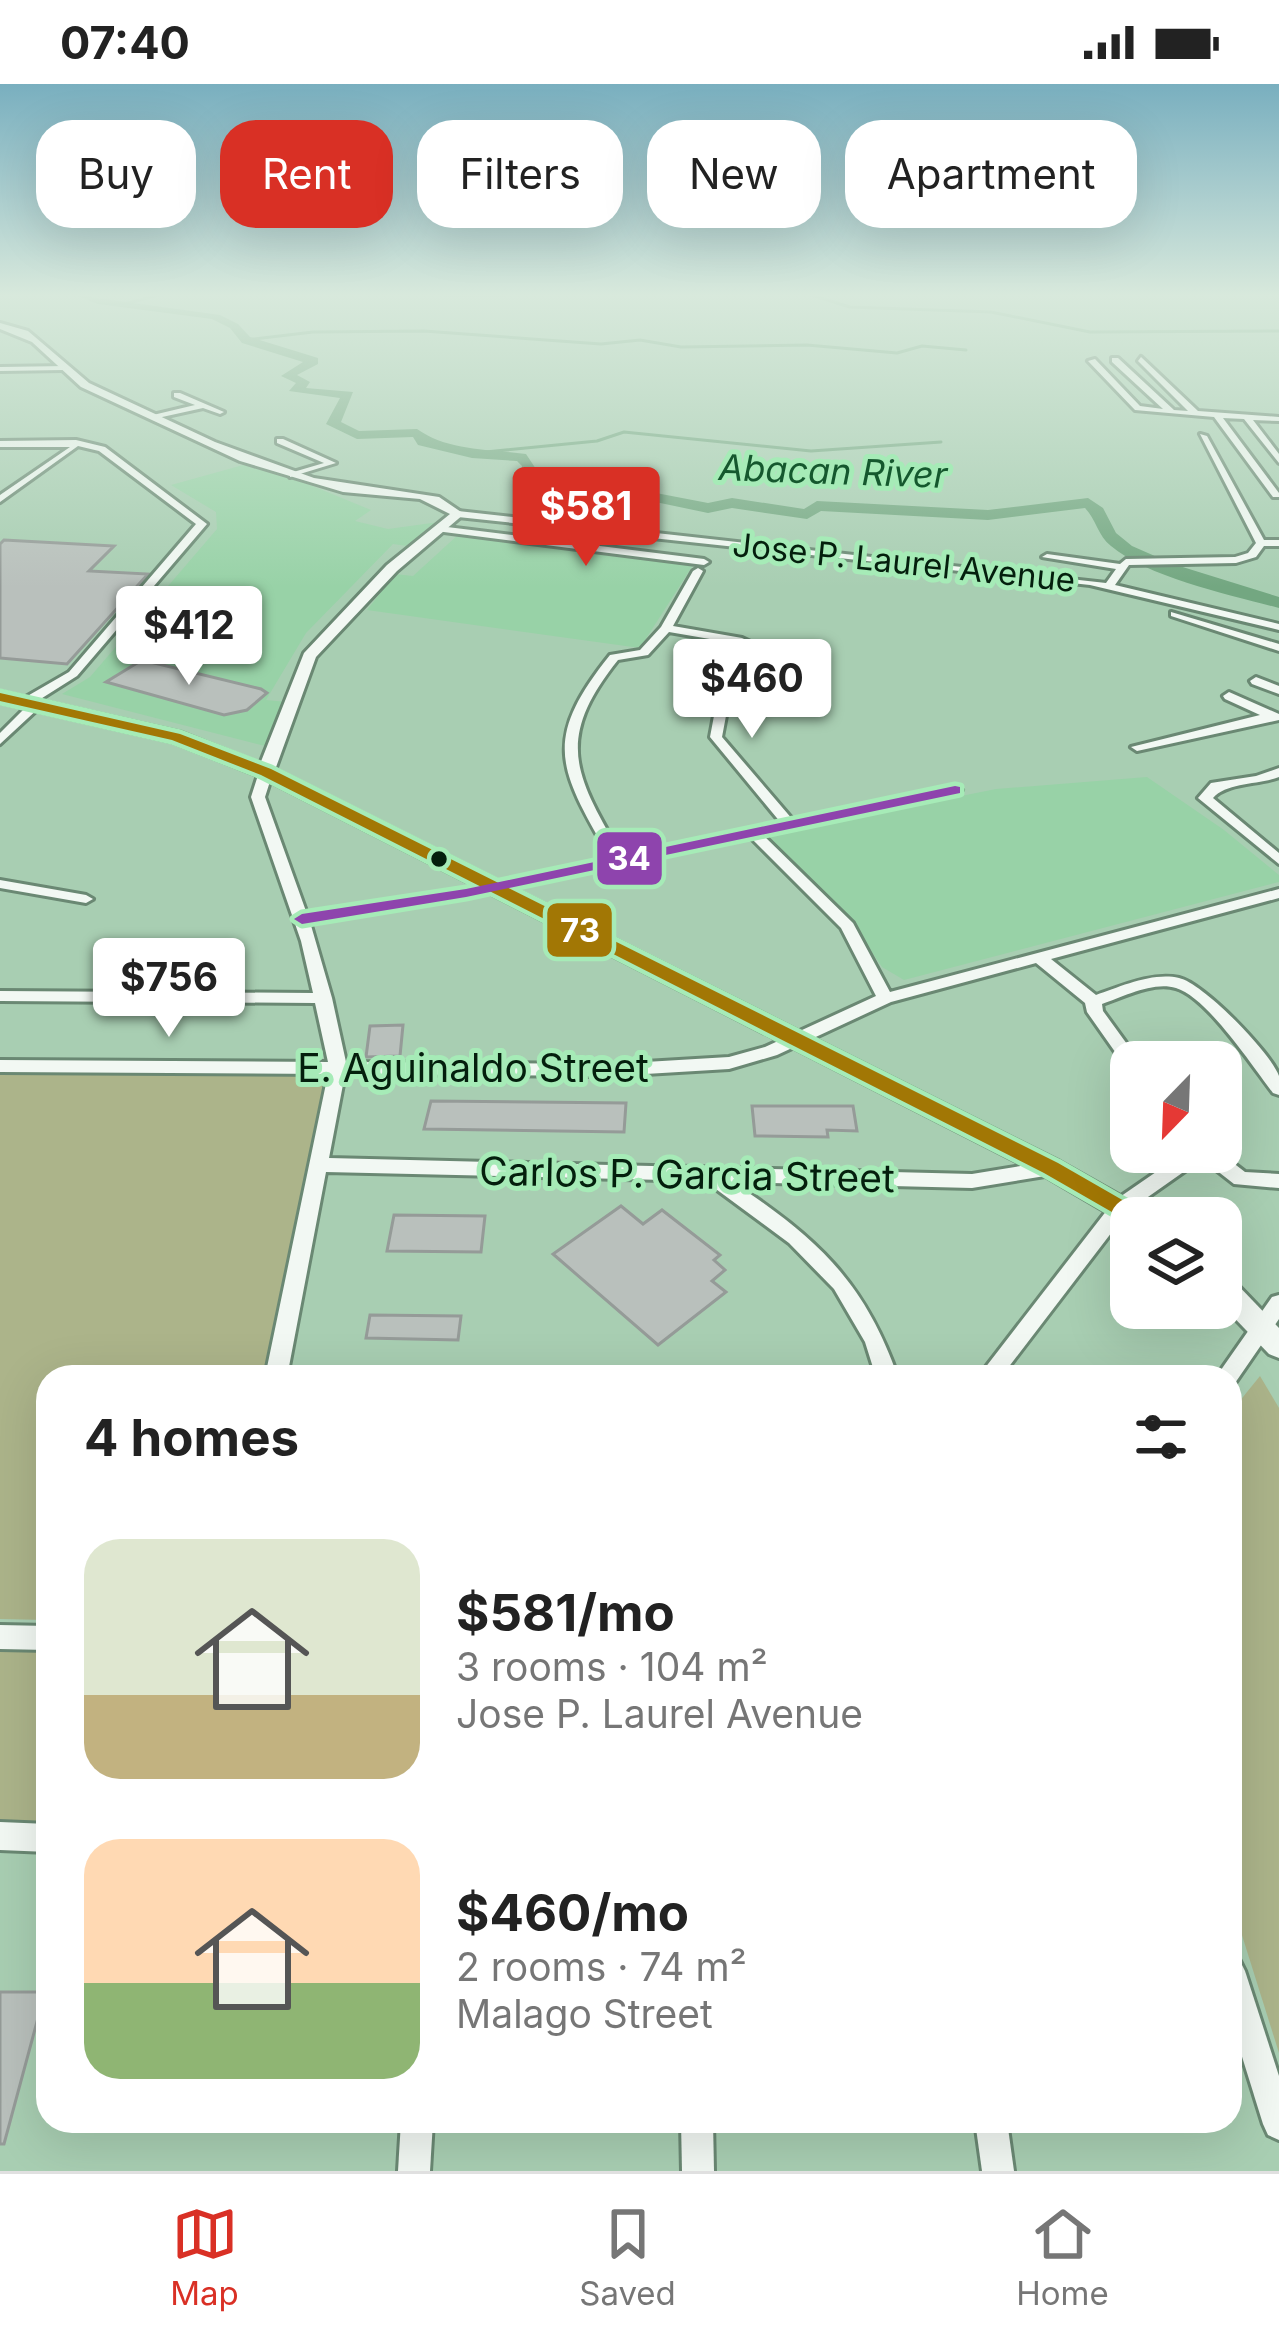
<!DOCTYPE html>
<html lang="en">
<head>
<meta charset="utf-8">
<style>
	body { margin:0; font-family:Inter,sans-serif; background:#f2f2f2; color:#222; height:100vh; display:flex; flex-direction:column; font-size:45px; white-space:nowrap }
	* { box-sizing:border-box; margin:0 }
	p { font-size:39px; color:#767676 }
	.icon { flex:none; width:66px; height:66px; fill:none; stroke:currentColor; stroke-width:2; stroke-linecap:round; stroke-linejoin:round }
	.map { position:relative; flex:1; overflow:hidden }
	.panel { position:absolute; left:36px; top:1281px; width:1206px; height:768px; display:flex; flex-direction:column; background:#fff; border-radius:36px; box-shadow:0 12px 48px #0002 }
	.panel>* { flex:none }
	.banner { position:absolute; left:36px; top:36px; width:1209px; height:108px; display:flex; gap:24px }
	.needle { width:78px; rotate:203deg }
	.fabs { position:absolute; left:1110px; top:957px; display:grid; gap:24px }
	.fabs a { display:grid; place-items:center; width:132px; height:132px; border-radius:24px; background:#fff; box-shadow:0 12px 48px #0002; font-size:60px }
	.price { position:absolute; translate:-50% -102px; padding:0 27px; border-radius:12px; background:#fff; color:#222; font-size:39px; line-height:78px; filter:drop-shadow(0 3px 6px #0008) }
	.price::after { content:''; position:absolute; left:50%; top:72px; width:36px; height:27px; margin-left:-18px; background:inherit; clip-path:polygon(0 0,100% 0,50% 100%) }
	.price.active { background:#d93025; color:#fff }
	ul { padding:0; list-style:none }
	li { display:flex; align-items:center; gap:36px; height:300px; padding:0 48px }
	li span { display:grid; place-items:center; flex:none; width:336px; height:240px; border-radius:36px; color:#555 }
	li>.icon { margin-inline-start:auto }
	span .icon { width:144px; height:144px; fill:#fffc; stroke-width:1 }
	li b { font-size:51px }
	h2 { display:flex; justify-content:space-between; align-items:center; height:144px; padding:0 48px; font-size:51px }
	.chip { padding:0 42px; border-radius:36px; background:#fff; box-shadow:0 12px 48px #0002; font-size:42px; line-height:108px }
	.chip.active { background:#d93025; color:#fff }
	.status { display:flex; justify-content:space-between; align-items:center; height:84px; padding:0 60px; background:#fff; direction:ltr }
	.status svg { height:33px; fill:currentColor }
	.menu { display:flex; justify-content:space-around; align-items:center; height:168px; border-top:3px solid #e0e0e0; background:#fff; font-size:33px; color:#767676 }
	.menu a { display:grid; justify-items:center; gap:6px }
	.menu .active { color:#d93025 }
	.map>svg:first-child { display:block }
	.built { fill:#98d2a7 }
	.green { fill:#acb48a }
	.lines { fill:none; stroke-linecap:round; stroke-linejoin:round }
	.stream { stroke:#73a781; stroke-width:3 }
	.river { fill:#73a781; fill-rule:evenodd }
	.building { fill:#b9c0bc; stroke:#959b98; stroke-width:3 }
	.street-casing { stroke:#6a8873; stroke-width:6 }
	.secondary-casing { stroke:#6a8873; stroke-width:6 }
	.street { fill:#f2f8f3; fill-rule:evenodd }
	.secondary { fill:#f2f8f3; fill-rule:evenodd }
	.bus-1-casing { stroke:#a6ebb7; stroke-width:9 }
	.bus-2-casing { stroke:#a6ebb7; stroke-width:9 }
	.bus-1 { fill:#a27705; fill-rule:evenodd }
	.bus-2 { fill:#8e44ad; fill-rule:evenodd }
	.bus-dot { fill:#041f0d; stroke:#a6ebb7; stroke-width:4.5 }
	.labels { text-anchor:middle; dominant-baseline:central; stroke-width:10; stroke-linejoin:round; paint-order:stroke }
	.far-street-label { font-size:33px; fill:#041f0d; stroke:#a6ebb7 }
	.far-water-label { font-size:36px; font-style:italic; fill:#15582e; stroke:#a6ebb7 }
	.street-label { font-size:39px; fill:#041f0d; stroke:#a6ebb7 }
	.line-badge { stroke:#a6ebb7; stroke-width:4.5 }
	.badge-label { font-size:33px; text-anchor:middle; font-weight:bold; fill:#fff }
</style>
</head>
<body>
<div class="status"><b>07:40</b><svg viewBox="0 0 49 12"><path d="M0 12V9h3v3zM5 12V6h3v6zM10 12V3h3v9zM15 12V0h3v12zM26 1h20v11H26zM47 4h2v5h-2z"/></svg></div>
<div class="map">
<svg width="1279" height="2087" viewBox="0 0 1279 2087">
	<rect width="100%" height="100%" fill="#a8ceb2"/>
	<g class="built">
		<path d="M254,378L371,426L355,437L388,445L439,438L407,462L393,460L306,549L266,616L287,618L265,662L62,610L90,593L217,445L216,428L171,401Z"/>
		<path d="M459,450L487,453L695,478L640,564L367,526L395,490L413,492Z"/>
		<path d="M1147,693L1224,746L1279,791V798L904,896L882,883L843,826L768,756L771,750L996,705Z"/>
	</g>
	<g class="green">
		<path d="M0,986L336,988L270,1293H48V1536L0,1535Z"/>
		<path d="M1260,1292L1279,1324V1969L1230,1813V1329Z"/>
		<path d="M0,1564L48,1565V1742L0,1741Z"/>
	</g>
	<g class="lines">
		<g class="stream">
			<path d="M445,211H504"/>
			<path d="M811,211L850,223L991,228L1090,248L1279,247"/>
			<path d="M125,220L158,211"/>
			<path d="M246,256L313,248L424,247L601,260L640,256L681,263L807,261L897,269L922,262L966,266"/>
			<path d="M476,369L597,357L624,348L811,367L941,358"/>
		</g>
		<path class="river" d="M75,211L220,231L238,240L250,253L318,274V280L297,291L310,298L306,304L353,308L341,338L359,347L417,345C448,367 488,365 526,370L538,388L613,390L656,409L708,419L732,414L804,425L817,417L988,426L1088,414L1103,424L1116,449L1132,462L1173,480L1279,513V524C1231,511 1149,494 1111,462C1098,452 1096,435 1085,424L988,436L821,427L807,435L732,424L708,429L646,416L610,399L530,395L521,391L522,382L517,377L472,374L418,361L413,353L357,355L326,340L340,314L289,307L296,299L281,292L303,278L242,259L230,244L212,235L98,220Z"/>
	</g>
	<g class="building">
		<path d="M4,456L114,462L89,487L148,490L67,580L0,574V460Z"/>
		<path d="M142,576L261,605L267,609L247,626L224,631L106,598Z"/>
		<path d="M403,941L400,972L366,973L370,942Z"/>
		<path d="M431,1017L626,1019L624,1048L424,1045Z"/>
		<path d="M752,1022H853L857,1047L827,1046L828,1053L755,1052Z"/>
		<path d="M621,1122L643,1140L662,1126L720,1171L714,1176L725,1186L712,1197L726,1208L658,1261L553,1170Z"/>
		<path d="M394,1131L485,1132L481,1168L387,1167Z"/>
		<path d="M370,1231L461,1232L458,1256L366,1254Z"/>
		<path d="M0,1908H45L4,2060H0Z"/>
	</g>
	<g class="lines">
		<g class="street-casing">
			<g id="street">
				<path d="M1141,273L1198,327L1279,333V337L1253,336L1279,370V379L1244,335L1223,334L1279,409V413H1273L1214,333L1135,326L1088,277L1095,275L1140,322L1163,325L1112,278V274H1118L1174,326L1188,327L1138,277Z"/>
				<path d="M66,282L63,286L0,287V283Z"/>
				<path d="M174,309H180L224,328L220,330L203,324L153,335V331L195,321L174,313Z"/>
				<path d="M1200,350L1207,352L1264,456H1279V462H1264L1256,473L1236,479L1129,481L1115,501L1279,540V546L1090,501L458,433L453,430L458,427L1106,499L1116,485L1042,473L1047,470L1120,480L1126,475L1235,473L1248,469L1256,459Z"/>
				<path d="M277,355H283L336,379L290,393V389L324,379L277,359Z"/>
				<path d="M76,356L105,363L207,440L77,592L39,616L43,619L41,622L0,660V649L29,620H24V614L69,588L196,440L99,367L78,362L0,418V411L70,363H0V357Z"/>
				<path d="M439,442L704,475L709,478L704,481L436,447V443Z"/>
				<path d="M698,484L703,487L673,542L742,554L761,563L729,616L722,653L793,736L955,702L962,706L955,710L763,751L853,839L890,908L1279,805V814L1051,875L1096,911C1120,903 1152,888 1179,894C1203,899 1271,969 1279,992C1279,993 1279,1010 1279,1011L1273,1009C1253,983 1207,913 1176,904C1153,897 1123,913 1102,920L1103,927L1140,978H1131V984L1125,982L1087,928L1085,919L1036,879L891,918L777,971L729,985L612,992L345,990L329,1074L972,1090L1051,1077L1058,1079L1060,1084L1058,1089L1051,1091L972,1104L733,1098C816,1154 864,1196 898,1293H876L865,1258L834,1205L789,1159L705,1097L326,1088L287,1293H265L328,990L0,988V976L328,978L315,919L0,917V907L313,909L301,857L251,713L259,688L266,684L273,688L265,713L307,830L466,805L610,774C559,685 541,657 610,571L640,566L661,543L693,487ZM669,548L739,560L749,564L717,616L710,653L781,739L622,772C575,691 554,656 618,576L648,571ZM750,753L841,844L876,912L765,963L729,973L612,980L346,978L332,914L310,838L466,813Z"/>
				<path d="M1171,528L1279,560V567L1171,532Z"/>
				<path d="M1256,593L1279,602V610L1252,600L1250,597Z"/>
				<path d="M1229,608L1279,630V636L1137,667L1131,663L1260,631L1225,615L1223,612Z"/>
				<path d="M1279,684V693C1259,701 1227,698 1213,714L1279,769V780L1198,714L1211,699L1256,692Z"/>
				<path d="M0,796L86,811L93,815L86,819L0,804Z"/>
				<path d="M1185,1068H1219L1245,1088L1279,1090V1104L1234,1100L1202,1075L1128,1127L1001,1293H978L1114,1117Z"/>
				<path d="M1279,1211V1235L1235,1299L1230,1301V1293H1216L1272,1213Z"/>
				<path d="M0,1541L48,1542V1566L0,1565Z"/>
				<path d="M0,1738L48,1740V1768L0,1766Z"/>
				<path d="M1230,1872L1240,1877L1245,1887L1279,1992V2056L1268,2051L1263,2040L1230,1934Z"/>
				<path d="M401,2037H433L430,2087H398Z"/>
				<path d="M681,2037H713L714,2087H682Z"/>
				<path d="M975,2037H1007L1014,2087H982Z"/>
			</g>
		</g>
		<g class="secondary-casing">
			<g id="secondary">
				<path d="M0,239L28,247L89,299L215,358L314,394L439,413L464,430L397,487L316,573L275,686L1060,1078L1147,1127L1151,1134H1131L1129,1141L1042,1090L260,692L171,657L0,618V608L182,649L260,680L304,569L387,481L450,430L420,415L343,408L240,377L81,303L32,258L0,245Z"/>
				<path d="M1221,1191L1231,1194L1279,1244V1274L1269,1270L1221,1220Z"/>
			</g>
		</g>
		<use href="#street" class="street"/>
		<use href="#secondary" class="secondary"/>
		<g class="bus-1-casing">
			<path id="bus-1" d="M0,609L180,650L271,685L1058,1079L1145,1129L1148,1134H1131V1139L1044,1089L261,691L172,656L0,617Z"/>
		</g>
		<g class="bus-2-casing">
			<path id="bus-2" d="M955,702L960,703V709L466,813L302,840L294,835L302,830L466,805Z"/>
		</g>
		<use href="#bus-1" class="bus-1"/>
		<use href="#bus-2" class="bus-2"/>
	</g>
	<linearGradient id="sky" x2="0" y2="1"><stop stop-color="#79afbf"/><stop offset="0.42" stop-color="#d8e9dc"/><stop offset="1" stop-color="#d8e9dc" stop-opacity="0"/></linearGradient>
	<rect width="1279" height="503" fill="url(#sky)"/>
	<circle class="bus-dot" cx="439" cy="775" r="10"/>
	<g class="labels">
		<g class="far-street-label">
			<text transform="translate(904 478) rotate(6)">Jose P. Laurel Avenue</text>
		</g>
		<g class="far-water-label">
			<text transform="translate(833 387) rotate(2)">Abacan River</text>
		</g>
		<g class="street-label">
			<text x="473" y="983">E. Aguinaldo Street</text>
			<text transform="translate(687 1090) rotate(1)">Carlos P. Garcia Street</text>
		</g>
	</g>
	<g class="line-badge">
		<rect x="595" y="746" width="69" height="57" rx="12" fill="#8e44ad"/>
		<rect x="545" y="817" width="69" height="58" rx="12" fill="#a27705"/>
	</g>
	<g class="badge-label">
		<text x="629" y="786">34</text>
		<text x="580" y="858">73</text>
	</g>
</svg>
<div class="fabs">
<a><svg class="needle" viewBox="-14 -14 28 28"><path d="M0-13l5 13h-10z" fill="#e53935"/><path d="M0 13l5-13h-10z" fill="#767676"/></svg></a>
<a><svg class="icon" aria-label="layers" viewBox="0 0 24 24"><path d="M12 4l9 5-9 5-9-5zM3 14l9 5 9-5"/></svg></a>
</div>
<b class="price active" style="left:586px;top:485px">$581</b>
<b class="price" style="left:189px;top:604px">$412</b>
<b class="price" style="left:752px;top:657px">$460</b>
<b class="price" style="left:169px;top:956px">$756</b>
<div class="banner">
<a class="chip">Buy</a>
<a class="chip active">Rent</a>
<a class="chip">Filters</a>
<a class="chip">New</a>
<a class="chip">Apartment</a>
</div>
<section class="panel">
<h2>4 homes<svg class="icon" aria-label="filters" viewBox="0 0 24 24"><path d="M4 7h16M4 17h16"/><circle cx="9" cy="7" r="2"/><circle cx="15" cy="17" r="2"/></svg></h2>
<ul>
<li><span style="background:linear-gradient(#dfe7d0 65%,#c2b280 0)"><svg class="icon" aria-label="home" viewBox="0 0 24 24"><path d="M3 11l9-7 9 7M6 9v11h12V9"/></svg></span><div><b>$581/mo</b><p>3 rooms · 104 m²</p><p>Jose P. Laurel Avenue</p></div></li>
<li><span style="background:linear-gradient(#ffd9b3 60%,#8fb573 0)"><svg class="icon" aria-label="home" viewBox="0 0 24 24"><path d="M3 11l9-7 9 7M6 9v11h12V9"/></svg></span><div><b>$460/mo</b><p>2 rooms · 74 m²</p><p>Malago Street</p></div></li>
</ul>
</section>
</div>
<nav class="menu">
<a class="active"><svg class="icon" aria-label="map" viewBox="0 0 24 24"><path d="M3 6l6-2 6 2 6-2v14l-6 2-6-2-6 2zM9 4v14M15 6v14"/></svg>Map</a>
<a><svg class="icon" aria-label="saved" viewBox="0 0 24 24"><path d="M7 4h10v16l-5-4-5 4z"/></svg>Saved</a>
<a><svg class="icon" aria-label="home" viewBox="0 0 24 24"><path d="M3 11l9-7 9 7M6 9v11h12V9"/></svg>Home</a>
</nav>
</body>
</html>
